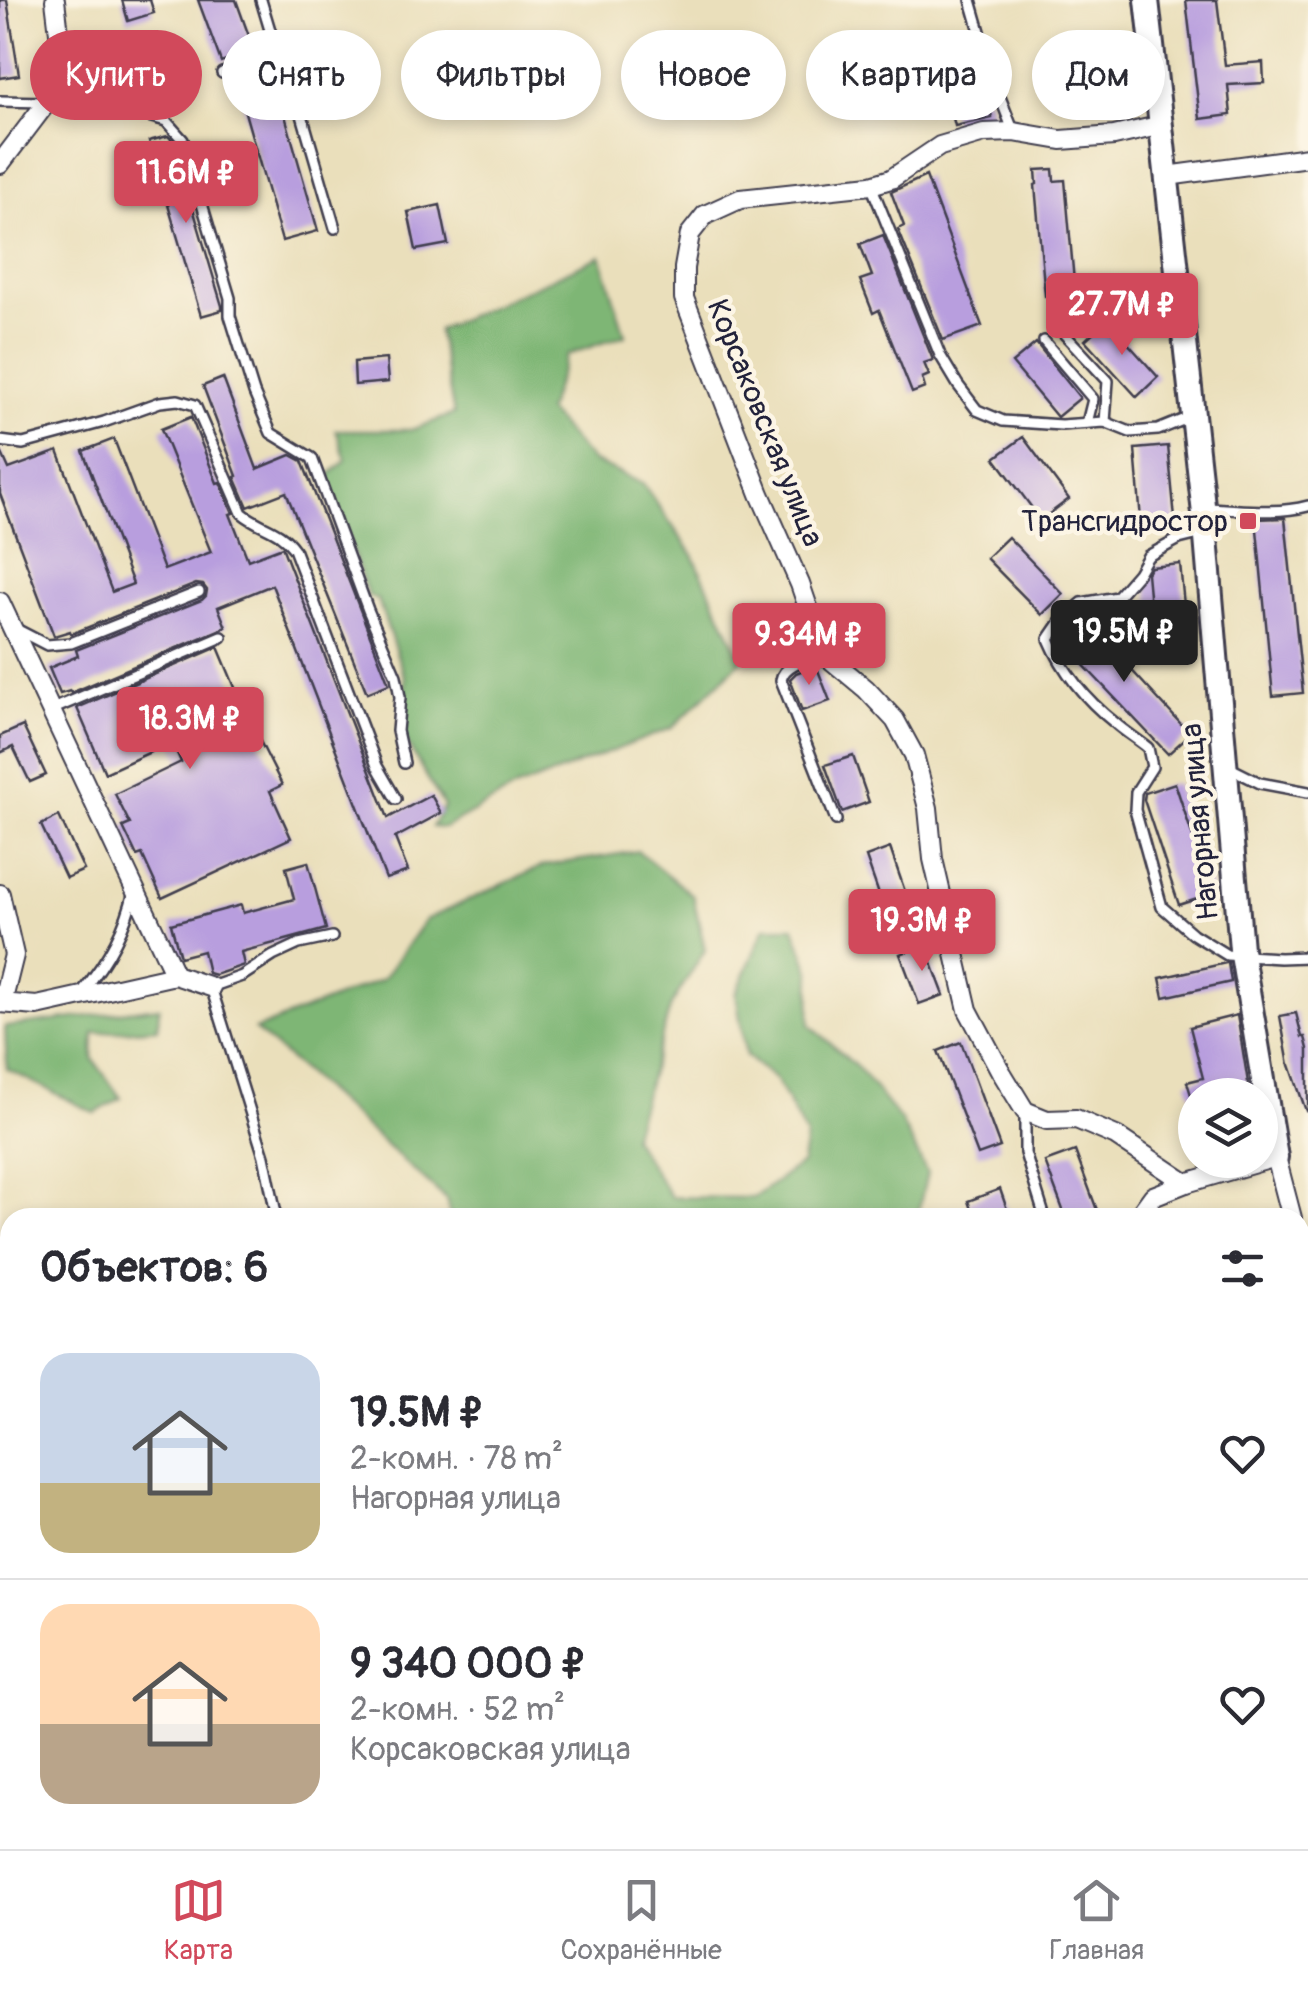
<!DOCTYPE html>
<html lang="ru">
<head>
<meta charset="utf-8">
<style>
	body { margin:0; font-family:Pangolin,sans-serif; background:#f7f7f7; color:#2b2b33; height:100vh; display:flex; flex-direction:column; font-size:38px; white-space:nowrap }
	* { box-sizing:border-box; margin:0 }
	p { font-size:32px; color:#7c7c81 }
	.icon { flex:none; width:55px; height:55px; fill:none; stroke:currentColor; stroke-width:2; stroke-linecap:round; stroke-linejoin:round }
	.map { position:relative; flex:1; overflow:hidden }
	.panel { position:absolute; left:0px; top:1208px; width:1310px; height:642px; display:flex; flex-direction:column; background:#fff; border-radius:30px 30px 0 0; box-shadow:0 5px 15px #0003 }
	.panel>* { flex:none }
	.banner { position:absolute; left:30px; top:30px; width:1250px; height:90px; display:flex; gap:20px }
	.buttons { position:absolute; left:1178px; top:1078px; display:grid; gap:20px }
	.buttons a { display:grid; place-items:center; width:100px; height:100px; border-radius:50%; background:#fff; box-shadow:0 5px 15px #0003; font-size:50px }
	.price { position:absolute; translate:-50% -85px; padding:0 22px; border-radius:10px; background:#d1495b; color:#fff; font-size:32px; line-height:65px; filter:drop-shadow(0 2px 5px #0008) }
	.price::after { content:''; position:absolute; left:50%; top:60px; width:30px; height:22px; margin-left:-15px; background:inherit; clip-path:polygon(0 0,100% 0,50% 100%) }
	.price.selected { background:#222; color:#fff }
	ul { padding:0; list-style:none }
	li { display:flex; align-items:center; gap:30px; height:250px; padding:0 40px }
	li+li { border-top:2px solid #e1e1e2 }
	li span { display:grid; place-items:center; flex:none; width:280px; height:200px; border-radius:30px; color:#555 }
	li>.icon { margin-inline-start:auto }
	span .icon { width:120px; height:120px; fill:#fffc; stroke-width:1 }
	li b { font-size:42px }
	h2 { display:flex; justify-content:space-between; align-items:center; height:120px; padding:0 40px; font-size:42px }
	.chip { padding:0 35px; border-radius:45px; background:#fff; box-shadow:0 5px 15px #0003; font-size:35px; line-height:90px }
	.chip.selected { background:#d1495b; color:#fff }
	.tab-bar { display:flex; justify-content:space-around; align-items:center; height:140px; border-top:2px solid #e1e1e2; background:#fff; font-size:28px; color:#7c7c81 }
	.tab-bar a { display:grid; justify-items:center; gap:5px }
	.tab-bar .selected { color:#d1495b }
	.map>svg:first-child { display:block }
	.forest { fill:#7eb674; stroke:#506c58; stroke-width:2.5 }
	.building { fill:#b89ede }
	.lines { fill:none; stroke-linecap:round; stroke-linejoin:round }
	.service-casing { stroke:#403e4e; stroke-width:14 }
	.minor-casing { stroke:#403e4e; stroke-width:22 }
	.tertiary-casing { stroke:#403e4e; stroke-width:28 }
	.service { stroke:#fff; stroke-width:9 }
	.minor { stroke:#fff; stroke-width:18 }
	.tertiary { stroke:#fff; stroke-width:22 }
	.poi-dot { fill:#d1495b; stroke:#fcf5e5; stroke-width:4 }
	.labels { text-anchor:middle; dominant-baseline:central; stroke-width:9; stroke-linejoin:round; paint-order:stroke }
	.street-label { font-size:30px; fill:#22223b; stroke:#fcf5e5 }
	.poi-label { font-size:30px; fill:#22223b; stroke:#fcf5e5; text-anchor:end }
</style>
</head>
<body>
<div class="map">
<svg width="1308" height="1849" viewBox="0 0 1308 1849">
	<rect width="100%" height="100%" fill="#fcf5e5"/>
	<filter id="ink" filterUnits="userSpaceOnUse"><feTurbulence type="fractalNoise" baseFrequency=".01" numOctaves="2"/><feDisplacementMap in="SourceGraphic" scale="20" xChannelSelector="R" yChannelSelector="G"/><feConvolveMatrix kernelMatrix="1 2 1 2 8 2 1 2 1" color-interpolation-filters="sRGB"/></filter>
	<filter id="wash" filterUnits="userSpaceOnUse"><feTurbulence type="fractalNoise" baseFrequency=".0048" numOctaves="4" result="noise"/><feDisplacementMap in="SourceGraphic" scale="40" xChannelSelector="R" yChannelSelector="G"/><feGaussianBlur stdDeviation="2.25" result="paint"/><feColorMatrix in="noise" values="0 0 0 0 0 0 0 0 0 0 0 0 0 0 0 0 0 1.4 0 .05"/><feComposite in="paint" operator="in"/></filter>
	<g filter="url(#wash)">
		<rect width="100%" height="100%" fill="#eadfbb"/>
		<g class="forest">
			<path d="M601,256L625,335L567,355L547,411L592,461L643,484L693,555L742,660L672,728L517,788L444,828L432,827L444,806L402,735L405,678L378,600L368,596L327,477L346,460L336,430H411L454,414L438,330Z"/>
			<path d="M638,851L693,896L705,950L671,1005L632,1137L671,1197L753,1198L802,1163L806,1136L776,1080L746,1056L736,994L765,927H794L811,973L810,1025L860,1070L901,1121L927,1173L917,1217H450L446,1199L310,1077L255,1030L383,979L425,920L543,866Z"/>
			<path d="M159,1007L158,1028L94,1033L93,1059L121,1098L95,1113L7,1069L5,1027Z"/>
			<path d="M648,1840H959L963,1849H648Z"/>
		</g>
		<g id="blocks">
			<g class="building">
				<path d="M0,0H7L19,75L0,78Z"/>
				<path d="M122,0H150L154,13L128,21Z"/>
				<path d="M198,0H236L254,50L221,62Z"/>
				<path d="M1186,0H1217L1225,65L1263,62L1264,83L1228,85L1231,115L1200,119Z"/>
				<path d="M551,68L557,92L535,97L530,73Z"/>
				<path d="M276,84L318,231L282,241L240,95Z"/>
				<path d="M988,98L992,118L955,126L950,106Z"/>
				<path d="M168,136L173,141L222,306V310L201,316L149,141Z"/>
				<path d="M1053,169L1054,181L1065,180L1075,293L1045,296L1035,185L1037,184L1036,170Z"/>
				<path d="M926,176L982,326L943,340L898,229L904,226L891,192Z"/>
				<path d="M440,205L448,244L416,250L408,212Z"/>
				<path d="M883,235L933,360L924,363L929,375L922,378L925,388L912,393L879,310L873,313L860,280L872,276L860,244Z"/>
				<path d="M1107,320L1158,377L1137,397L1085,340Z"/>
				<path d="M1036,343L1080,398L1057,417L1012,363Z"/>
				<path d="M386,359L388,382L355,385L354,362Z"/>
				<path d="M223,378L257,469L291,455L302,461L389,684L367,693L286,492L248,507L235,477L237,476L203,386Z"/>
				<path d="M191,417L217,483L220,482L233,513L230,514L248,560L282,547L283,549L388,818L431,795L441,813L395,838L408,871L386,879L272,585L218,607L226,627L71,693L70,691L60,694L49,668L78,656L76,650L202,600L206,596L207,590L203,585L196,584L71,634L70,631L54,636L0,494V449L9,469L58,451L112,592L133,584L83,451L114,439L164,570L211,552L161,429Z"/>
				<path d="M1023,437L1069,499L1041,520L995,458Z"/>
				<path d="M1168,446L1176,529L1142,532L1135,449Z"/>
				<path d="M1285,518L1303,693L1273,696L1256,519Z"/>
				<path d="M1008,537L1063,594L1042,615L986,558Z"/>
				<path d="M1180,564L1188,646L1154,649L1147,573L1151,567Z"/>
				<path d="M1083,617L1190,734L1168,754L1059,639Z"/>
				<path d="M218,647L244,709L282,785L270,791L291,838L162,898L142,854L137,856L123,827L130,824L115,794L181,762L172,742L105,773L77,708Z"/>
				<path d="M816,665L830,701L802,711L790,679L796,673Z"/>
				<path d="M23,726L46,775L30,782L13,747L0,753V736Z"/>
				<path d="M853,756L869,802L842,812L825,765Z"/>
				<path d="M1175,783L1212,894L1179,905L1144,800L1145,793Z"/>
				<path d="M59,816L84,870L66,878L41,825Z"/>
				<path d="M890,848L908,900L884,909L866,857Z"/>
				<path d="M308,862L326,929L241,952L244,965L215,975L208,973L203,951L180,957L171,924L241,905L243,913L294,899L286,868Z"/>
				<path d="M925,945L944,995L919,1004L900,954Z"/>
				<path d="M1226,963H1228L1231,982L1164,997L1160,978Z"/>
				<path d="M1296,1013L1302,1037H1305L1308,1049V1110L1306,1111L1290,1065H1289L1280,1016Z"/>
				<path d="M1237,1015L1250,1095H1191L1187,1082L1203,1078L1190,1027Z"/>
				<path d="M961,1042L1000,1147L978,1155L938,1051Z"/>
				<path d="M1075,1151L1100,1218H1066L1045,1162Z"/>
				<path d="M1000,1189L1010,1218H974L968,1201Z"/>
			</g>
		</g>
	</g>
	<g filter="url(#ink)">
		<use href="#blocks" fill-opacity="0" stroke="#403e4e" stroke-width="2.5"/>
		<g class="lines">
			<g class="service-casing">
				<g id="service">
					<path d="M971,0L996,87L1013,130"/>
					<path d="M278,57L288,67L335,228"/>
					<path d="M222,73L278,57L261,0"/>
					<path d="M57,79L112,106L166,121L183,140L230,298V316L254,393L271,433L312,458L368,610L396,676L400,697L397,731L404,763"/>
					<path d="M0,101L44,102"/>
					<path d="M871,185L940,355L958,385L977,410L1003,421L1061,425L1105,422L1130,432L1158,430L1190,417"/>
					<path d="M1056,325L1108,381L1105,422"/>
					<path d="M1044,341L1093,399L1087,423"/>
					<path d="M0,441L23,444L104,422L160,402L178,400L195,405L242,513C260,528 279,528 294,549L377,766L396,799"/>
					<path d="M1207,508C1241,509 1274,515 1308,506"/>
					<path d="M1203,533L1179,539L1148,556L1138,573L1117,597L1082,603L1062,620L1049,639C1063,672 1086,700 1115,723C1125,732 1137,739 1148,748L1152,767L1136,792L1135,810L1162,907L1193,934L1227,955L1280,958L1308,957"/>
					<path d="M16,629L47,645L71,643L199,592"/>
					<path d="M824,654C809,659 784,663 781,680L836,820"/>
					<path d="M51,710L222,637"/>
					<path d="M1230,768L1260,783L1308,792"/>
					<path d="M82,992C106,963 126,928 134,891"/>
					<path d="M1025,1111V1153L1045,1218"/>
					<path d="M277,1218L264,1156L211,987L242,976L273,956L299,944L332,937"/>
					<path d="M424,1840L426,1849"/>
				</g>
			</g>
			<g class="minor-casing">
				<g id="minor">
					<path d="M1162,125L1114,136L1061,140L1014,132L984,133L940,146L891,179L871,185L740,199L705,215L690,234L684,268V298L760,494L800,584L824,654L866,689L895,720L914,755L928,808L933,859L968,1010L1000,1070L1025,1111L1047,1120L1076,1119L1116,1136L1186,1183"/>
					<path d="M0,164L47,102L63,66L55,0"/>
					<path d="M1167,176L1308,157"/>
					<path d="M0,602L175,975L211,987"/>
					<path d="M0,894L14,955L2,1003"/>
					<path d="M0,1003L37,1006L175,975"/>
					<path d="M1137,1218L1153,1196L1186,1183L1276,1157L1292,1218"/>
					<path d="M1300,1247L1308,1277"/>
					<path d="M1240,1840L1241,1849"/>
				</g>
			</g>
			<g class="tertiary-casing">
				<path id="tertiary" d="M1147,0L1204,514L1241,949L1276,1157"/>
			</g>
			<use href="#service" class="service"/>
			<use href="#minor" class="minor"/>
			<use href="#tertiary" class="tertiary"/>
		</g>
	</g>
	<rect class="poi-dot" x="1238" y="511" width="20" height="20" rx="5"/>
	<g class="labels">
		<g class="street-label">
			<text transform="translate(765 423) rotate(68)">Корсаковская улица</text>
			<text transform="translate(1200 822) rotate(-95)">Нагорная улица</text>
		</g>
		<g class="poi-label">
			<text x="1228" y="521">Трансгидростор</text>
		</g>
	</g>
</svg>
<div class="buttons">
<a><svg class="icon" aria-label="layers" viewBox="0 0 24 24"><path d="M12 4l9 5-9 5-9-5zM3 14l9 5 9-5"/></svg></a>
</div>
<b class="price" style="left:186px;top:226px">11.6M ₽</b>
<b class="price" style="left:1122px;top:358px">27.7M ₽</b>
<b class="price selected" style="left:1124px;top:685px">19.5M ₽</b>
<b class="price" style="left:809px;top:688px">9.34M ₽</b>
<b class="price" style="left:190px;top:772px">18.3M ₽</b>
<b class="price" style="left:922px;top:974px">19.3M ₽</b>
<div class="banner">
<a class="chip selected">Купить</a>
<a class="chip">Снять</a>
<a class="chip">Фильтры</a>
<a class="chip">Новое</a>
<a class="chip">Квартира</a>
<a class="chip">Дом</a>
</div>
<section class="panel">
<h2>Объектов: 6<svg class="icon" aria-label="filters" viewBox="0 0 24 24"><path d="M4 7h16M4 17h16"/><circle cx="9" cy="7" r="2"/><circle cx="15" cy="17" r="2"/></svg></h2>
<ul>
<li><span style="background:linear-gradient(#c9d6e8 65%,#c2b280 0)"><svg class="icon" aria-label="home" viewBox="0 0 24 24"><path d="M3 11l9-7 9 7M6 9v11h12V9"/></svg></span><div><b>19.5M ₽</b><p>2-комн. · 78 m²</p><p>Нагорная улица</p></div><svg class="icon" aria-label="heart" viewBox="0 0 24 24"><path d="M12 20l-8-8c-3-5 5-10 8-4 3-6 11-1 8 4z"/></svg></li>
<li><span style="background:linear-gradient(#ffd9b3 60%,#b9a48a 0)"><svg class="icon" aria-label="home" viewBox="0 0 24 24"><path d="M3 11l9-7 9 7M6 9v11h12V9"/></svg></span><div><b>9 340 000 ₽</b><p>2-комн. · 52 m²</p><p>Корсаковская улица</p></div><svg class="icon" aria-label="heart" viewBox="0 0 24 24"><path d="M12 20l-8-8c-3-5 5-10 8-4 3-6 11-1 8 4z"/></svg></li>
</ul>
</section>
</div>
<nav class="tab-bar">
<a class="selected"><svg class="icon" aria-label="map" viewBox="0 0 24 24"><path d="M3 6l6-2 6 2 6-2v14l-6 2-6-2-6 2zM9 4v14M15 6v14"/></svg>Карта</a>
<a><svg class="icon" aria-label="saved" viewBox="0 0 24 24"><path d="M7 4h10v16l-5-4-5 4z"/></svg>Сохранённые</a>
<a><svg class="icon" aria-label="home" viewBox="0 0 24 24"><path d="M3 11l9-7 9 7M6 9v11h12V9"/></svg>Главная</a>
</nav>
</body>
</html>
